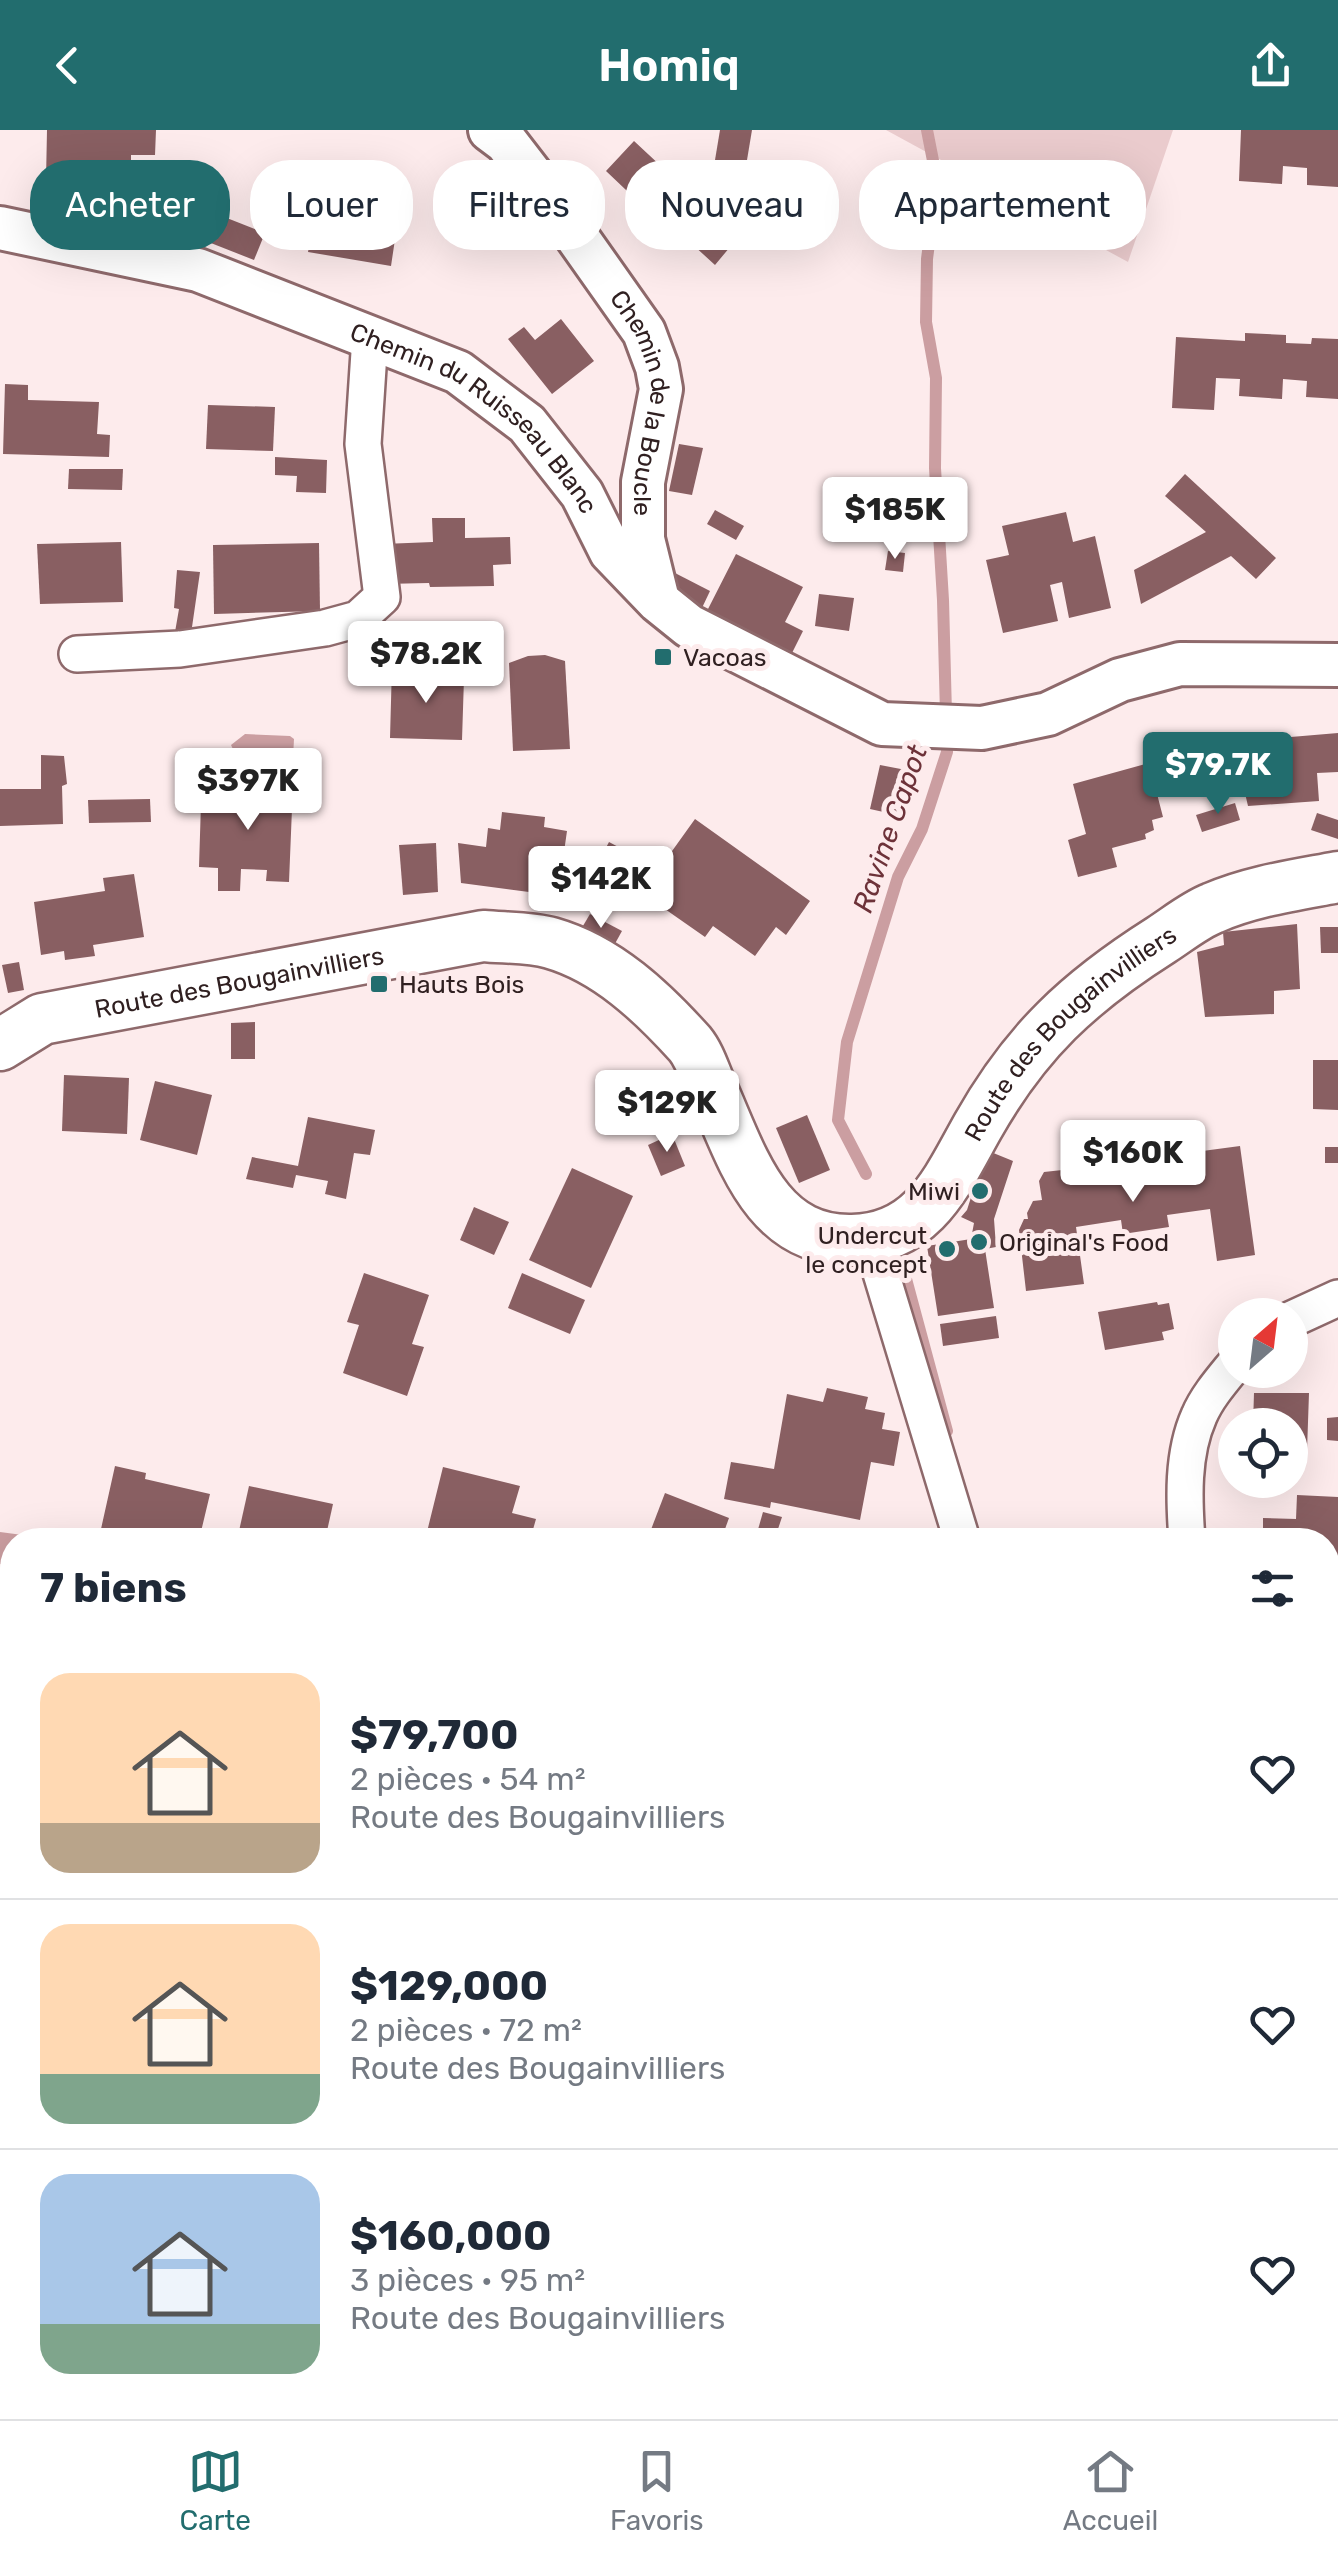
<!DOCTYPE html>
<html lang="fr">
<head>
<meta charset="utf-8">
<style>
	body { margin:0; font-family:Rubik,sans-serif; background:#f2f2f3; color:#1f2937; height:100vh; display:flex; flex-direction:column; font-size:38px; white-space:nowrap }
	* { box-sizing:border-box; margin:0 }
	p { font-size:32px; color:#747a83 }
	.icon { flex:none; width:55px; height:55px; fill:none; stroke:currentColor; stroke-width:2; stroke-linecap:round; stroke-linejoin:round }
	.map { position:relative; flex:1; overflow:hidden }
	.side { position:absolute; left:0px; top:1398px; width:1340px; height:892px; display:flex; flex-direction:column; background:#fff; border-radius:40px 40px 0 0; box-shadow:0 10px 40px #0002 }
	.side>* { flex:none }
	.guide { position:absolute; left:30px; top:30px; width:1280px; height:90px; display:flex; gap:20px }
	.needle { width:65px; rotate:28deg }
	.controls { position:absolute; left:1218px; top:1168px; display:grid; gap:20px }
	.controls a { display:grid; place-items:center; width:90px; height:90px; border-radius:50%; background:#fff; box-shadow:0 10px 40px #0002; font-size:50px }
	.price { position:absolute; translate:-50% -85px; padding:0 22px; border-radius:10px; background:#fff; color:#222; font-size:32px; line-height:65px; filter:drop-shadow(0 2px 5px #0008) }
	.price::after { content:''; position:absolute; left:50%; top:60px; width:30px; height:22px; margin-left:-15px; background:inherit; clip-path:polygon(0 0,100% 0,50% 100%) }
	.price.current { background:#226d6e; color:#fff }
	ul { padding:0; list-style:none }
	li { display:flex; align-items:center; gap:30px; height:250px; padding:0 40px }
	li+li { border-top:2px solid #e0e1e3 }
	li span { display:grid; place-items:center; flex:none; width:280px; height:200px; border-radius:30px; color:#555 }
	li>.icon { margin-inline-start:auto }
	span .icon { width:120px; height:120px; fill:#fffc; stroke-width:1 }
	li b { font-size:42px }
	h2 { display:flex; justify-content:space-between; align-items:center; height:120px; padding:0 40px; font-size:42px }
	.tag { padding:0 35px; border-radius:40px; background:#fff; box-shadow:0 10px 40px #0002; font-size:35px; line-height:90px }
	.tag.current { background:#226d6e; color:#fff }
	header { display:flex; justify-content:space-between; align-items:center; height:130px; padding:0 40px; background:#226d6e; color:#fff; font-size:45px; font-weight:600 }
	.tabs { display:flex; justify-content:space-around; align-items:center; height:140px; border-top:2px solid #e0e1e3; background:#fff; font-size:28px; color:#747a83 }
	.tabs a { display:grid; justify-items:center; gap:5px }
	.tabs .current { color:#226d6e }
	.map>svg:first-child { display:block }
	.green { fill:#eacbcd }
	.water { fill:#cb9ea1 }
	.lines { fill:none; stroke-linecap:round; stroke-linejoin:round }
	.stream { stroke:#cb9ea1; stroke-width:12 }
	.building { fill:#895f62 }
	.minor-casing { stroke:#8e696b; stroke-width:40 }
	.tertiary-casing { stroke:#8e696b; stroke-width:48 }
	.secondary-casing { stroke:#8e696b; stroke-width:55 }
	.minor { stroke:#fff; stroke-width:35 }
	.tertiary { stroke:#fff; stroke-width:42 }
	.secondary { stroke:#fff; stroke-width:50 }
	.poi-dot { fill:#226d6e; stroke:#fdebec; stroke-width:4 }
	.labels { text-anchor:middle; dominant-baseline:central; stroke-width:10; stroke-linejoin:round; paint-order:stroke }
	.street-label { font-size:25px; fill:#302021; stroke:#fdebec }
	.poi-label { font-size:25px; fill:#302021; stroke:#fdebec; text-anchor:start }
	.water-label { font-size:28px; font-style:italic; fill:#6d3239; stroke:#fdebec }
</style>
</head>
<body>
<header><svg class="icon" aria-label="back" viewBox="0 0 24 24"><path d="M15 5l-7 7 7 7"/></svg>Homiq<svg class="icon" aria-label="share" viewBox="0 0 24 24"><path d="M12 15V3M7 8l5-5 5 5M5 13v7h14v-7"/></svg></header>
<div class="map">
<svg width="1338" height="2289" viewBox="0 0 1338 2289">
	<rect width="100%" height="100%" fill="#fdebec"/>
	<path class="green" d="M886,0H1173L1128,132Z"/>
	<g class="water">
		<path d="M245,604L290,606L294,609L293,628C274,636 238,634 231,615Z"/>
		<path d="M0,1402L45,1408V1410H12V1435L0,1434Z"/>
	</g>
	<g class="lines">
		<g class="stream">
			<path d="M866,1044L838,990L847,912L898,747L922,699L947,622L943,470L935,338L936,248L926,192L927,129L937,51L927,0"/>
			<path d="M899,1123L947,1301"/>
			<path d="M1218,2278L1223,2289"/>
		</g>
	</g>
	<g class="building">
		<path d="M47,0H156L155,25H131V52L46,50Z"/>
		<path d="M720,0H752L745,42L714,36Z"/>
		<path d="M1241,0H1338V57L1307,55V38L1283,36L1282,54L1239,51Z"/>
		<path d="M634,11L678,52L665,65L681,79L665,97L606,41Z"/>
		<path d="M348,37L375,41L373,50L403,56L391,136L308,122L323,41L346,45Z"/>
		<path d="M128,62L163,63L162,97L127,96Z"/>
		<path d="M719,70L738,86L720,107L730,117L715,135L692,114L708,97L702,92Z"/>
		<path d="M199,77L265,103L254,130L188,104Z"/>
		<path d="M561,189L594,231L552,264L508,209L524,197L535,210Z"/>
		<path d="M1245,203L1286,205V213L1311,214L1312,208L1338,209V269L1306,267L1307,251L1283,249L1282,269L1239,266L1240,249L1216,248L1214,280L1172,278L1176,207L1245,211Z"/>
		<path d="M5,254L28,255V270L99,272L97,304L110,305L109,327L3,324Z"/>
		<path d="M208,275L275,277L273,321L206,319Z"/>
		<path d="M679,314L703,318L692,365L669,361Z"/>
		<path d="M275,327L327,330L326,363L296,362L297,346L275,345Z"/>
		<path d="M69,339H123L122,360L68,359Z"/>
		<path d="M1185,344L1276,428L1256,449L1231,426L1141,474L1134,440L1206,402L1165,366Z"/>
		<path d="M715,380L744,396L736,410L707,394Z"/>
		<path d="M1066,382L1073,412L1095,406L1111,478L1069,488L1062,452L1050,455L1058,491L1003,503L986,430L1009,425L1002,396Z"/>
		<path d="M432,388H465V408L510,407L511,434L493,435L494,456L430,457L429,453L384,454L383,414L433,412Z"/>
		<path d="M121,412L123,472L40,474L37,414Z"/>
		<path d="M319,413L320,481L214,484L213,415Z"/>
		<path d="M888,421L905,423L903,442L885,440Z"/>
		<path d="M736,424L803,457L785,492L803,501L792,523L707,481Z"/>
		<path d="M177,440L200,442L191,504L175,502L179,479L174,478Z"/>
		<path d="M675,443L710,461L701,480L665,462Z"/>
		<path d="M819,464L854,468L849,501L815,496Z"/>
		<path d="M545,525L565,531L570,619L513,621L509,533L528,526Z"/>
		<path d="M392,535L420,536V547L464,548L462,610L390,608Z"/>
		<path d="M1338,603V642L1317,643L1319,671L1248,676L1233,612Z"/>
		<path d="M41,625L64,626L67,654L62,656L63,694L0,696V659H41Z"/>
		<path d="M1149,633L1163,687L1152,690L1154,700L1145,704L1146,709L1112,718L1117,737L1078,747L1068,710L1086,704L1073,654Z"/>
		<path d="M880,635L906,640L897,685L870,679Z"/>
		<path d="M229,652L293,654L289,752L266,751L267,740L241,739L240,761H218V738L199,737L201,673L228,674Z"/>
		<path d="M150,669L151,692L89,693L88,670Z"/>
		<path d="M1235,673L1240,690L1202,702L1196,685Z"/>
		<path d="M502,682L545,687L544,697L567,701L562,736L557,735L554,761L530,757L529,762L461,753L458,713L486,717L488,698L500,700Z"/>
		<path d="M1317,683L1338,690V709L1311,700Z"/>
		<path d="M695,689L810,771L786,805L776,797L755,826L713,796L705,807L642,763Z"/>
		<path d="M609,712L639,728L622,758L631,762L621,779L586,756Z"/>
		<path d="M436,713L438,762L403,765L399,715Z"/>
		<path d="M134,744L144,807L93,815L95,826L65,830L64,821L41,825L34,772L105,761L103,748Z"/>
		<path d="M590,784L622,801L612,819L580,801Z"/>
		<path d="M1297,794L1300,859L1274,861V884L1205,887L1197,822L1224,815L1223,802Z"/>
		<path d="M1320,797H1338V823H1321Z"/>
		<path d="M19,832L24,860L8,863L2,835Z"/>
		<path d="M255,892V929H231V893Z"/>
		<path d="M1313,930H1338V980L1313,979Z"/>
		<path d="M64,945L129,948L127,1004L62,1001Z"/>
		<path d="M155,951L212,965L197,1025L140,1010Z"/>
		<path d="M807,985L830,1040L799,1053L776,998Z"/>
		<path d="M308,987L375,1000L370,1025L354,1023L346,1069L325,1064L328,1051L296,1045L293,1058L246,1049L252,1027L298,1036Z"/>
		<path d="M672,1004L685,1036L661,1046L648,1015Z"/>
		<path d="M1178,1009L1180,1024L1240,1016L1255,1125L1217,1131L1210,1079L1167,1085L1169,1097L1123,1104L1121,1090L1076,1097L1084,1154L1026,1161L1019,1100L1024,1089H1028L1027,1083L1033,1071L1042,1070L1039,1051L1044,1042L1090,1037L1088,1021L1112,1018V1024L1156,1018L1154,1012Z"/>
		<rect x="1325" y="1017" width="13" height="16"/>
		<path d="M986,1020L1013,1031L994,1089L996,1117L985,1119L994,1178L938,1186L927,1116L971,1109L974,1093L961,1087L967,1080Z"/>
		<path d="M572,1038L633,1066L591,1158L529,1130Z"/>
		<path d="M474,1077L509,1092L494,1125L460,1110Z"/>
		<path d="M364,1143L429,1165L412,1214L424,1217L407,1266L343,1243L359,1195L347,1192Z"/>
		<path d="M522,1143L585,1170L570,1204L508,1178Z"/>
		<path d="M1157,1172L1158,1175L1169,1173L1174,1199L1162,1202L1164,1210L1105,1220L1098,1182Z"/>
		<path d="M996,1186L999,1208L943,1216L940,1194Z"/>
		<path d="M827,1258L868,1267L865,1279L885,1283L882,1299L900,1302L894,1336L871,1332L860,1390L771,1372L770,1378L724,1369L731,1332L774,1339L787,1264L823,1272Z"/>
		<path d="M1254,1263H1309L1307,1321L1290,1320V1295H1253Z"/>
		<path d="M1338,1287V1311L1327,1310V1288Z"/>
		<path d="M115,1336L146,1343L145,1349L210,1364L199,1410H151L101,1399Z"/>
		<path d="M443,1337L520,1356L512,1383L536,1389L530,1410H425Z"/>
		<path d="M249,1356L333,1374L325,1410H237Z"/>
		<path d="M665,1363L729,1388L721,1410H647Z"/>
		<path d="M1297,1365L1338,1367V1449H1328V1410H1263V1388L1296,1389Z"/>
		<path d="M763,1382L782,1387L775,1408L757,1403Z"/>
		<path d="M882,1401L918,1408V1410H880Z"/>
		<path d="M0,1449L12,1453V1504L9,1516L0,1513Z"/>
		<path d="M1338,1632V1725L1328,1727V1633Z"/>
		<path d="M0,1723L12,1726V1786L0,1782Z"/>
		<path d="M1338,1741V1770L1328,1772V1743Z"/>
		<path d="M1338,1805V1877L1333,1878L1331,1868L1328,1869V1806Z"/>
		<path d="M1338,1934V2025L1334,2026L1328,2000V1937Z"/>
		<path d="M0,1940H12V2008L0,2007Z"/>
		<path d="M6,2112H12V2135H5Z"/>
		<path d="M1131,2278H1188V2289H1132Z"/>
	</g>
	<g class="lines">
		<g class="minor-casing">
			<g id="minor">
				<path d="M77,524L180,519L325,498L358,489L382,467L363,314L370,207"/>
				<path d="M871,1110L962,1410"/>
				<path d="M1290,1190L1338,1168"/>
				<path d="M1187,1410C1184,1370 1182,1324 1199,1286C1207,1267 1222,1250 1235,1234"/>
				<path d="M1328,2187L1338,2193"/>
				<path d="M157,2278L161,2289"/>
				<path d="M1277,2278L1279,2289"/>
				<path d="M727,2289L729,2278"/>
			</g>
		</g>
		<g class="tertiary-casing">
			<g id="tertiary">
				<path id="s1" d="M490,0L506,12L553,73L644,202L657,237L661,259L643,352V409L658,470"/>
				<path id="s2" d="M0,98L198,140L458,242L527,294L582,364L611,422L658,471L689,496L882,594L982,598L1048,584L1120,550L1180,534L1338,535"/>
			</g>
		</g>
		<g class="secondary-casing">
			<g id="secondary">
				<path id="s3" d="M0,915L42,889L483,806C505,808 530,807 551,813C607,829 652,872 690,914C699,925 704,941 710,955C741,1022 763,1112 852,1110C924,1109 947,1051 978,996C1026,911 1079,862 1161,810C1178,799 1195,785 1213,778C1252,761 1296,755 1338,747"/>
			</g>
		</g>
		<use href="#minor" class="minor"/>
		<use href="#tertiary" class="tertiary"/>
		<use href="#secondary" class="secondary"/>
	</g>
	<g class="poi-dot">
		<rect x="653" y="517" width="20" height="20" rx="5"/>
		<rect x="369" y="844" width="20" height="20" rx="5"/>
		<circle cx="980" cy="1061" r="10"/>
		<circle cx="979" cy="1112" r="10"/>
		<circle cx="947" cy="1119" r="10"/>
	</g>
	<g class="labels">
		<g class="street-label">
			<text stroke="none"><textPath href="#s1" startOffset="325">Chemin de la Boucle</textPath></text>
			<text stroke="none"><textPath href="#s2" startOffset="522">Chemin du Ruisseau Blanc</textPath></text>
			<text stroke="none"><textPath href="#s3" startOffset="250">Route des Bougainvilliers</textPath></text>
			<text stroke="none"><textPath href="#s3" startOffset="1325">Route des Bougainvilliers</textPath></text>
		</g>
		<g class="poi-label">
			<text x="683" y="527">Vacoas</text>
			<text x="399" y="854">Hauts Bois</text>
			<text x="960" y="1061" text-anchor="end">Miwi</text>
			<text x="927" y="1105" text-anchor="end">Undercut<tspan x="927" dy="29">le concept</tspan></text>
			<text x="999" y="1112">Original's Food</text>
		</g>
		<g class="water-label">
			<text transform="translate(890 699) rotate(-71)">Ravine Capot</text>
		</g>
	</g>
</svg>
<div class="controls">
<a><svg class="needle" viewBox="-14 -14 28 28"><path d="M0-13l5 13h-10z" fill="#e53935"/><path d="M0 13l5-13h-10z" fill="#747a83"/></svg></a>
<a><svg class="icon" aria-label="locate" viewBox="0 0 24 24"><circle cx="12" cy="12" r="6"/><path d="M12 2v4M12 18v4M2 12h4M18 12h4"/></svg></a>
</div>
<b class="price" style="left:895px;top:432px">$185K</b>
<b class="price" style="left:426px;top:576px">$78.2K</b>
<b class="price current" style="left:1218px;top:687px">$79.7K</b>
<b class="price" style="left:248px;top:703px">$397K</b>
<b class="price" style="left:601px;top:801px">$142K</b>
<b class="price" style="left:667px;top:1025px">$129K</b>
<b class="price" style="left:1133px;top:1075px">$160K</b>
<div class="guide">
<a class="tag current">Acheter</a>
<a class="tag">Louer</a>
<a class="tag">Filtres</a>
<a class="tag">Nouveau</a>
<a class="tag">Appartement</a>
</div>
<section class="side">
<h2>7 biens<svg class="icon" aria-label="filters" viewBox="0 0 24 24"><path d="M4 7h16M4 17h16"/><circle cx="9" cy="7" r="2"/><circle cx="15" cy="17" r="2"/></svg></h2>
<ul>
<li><span style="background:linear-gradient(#ffd9b3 75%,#b9a48a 0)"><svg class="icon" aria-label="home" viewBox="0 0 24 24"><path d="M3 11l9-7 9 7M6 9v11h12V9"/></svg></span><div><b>$79,700</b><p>2 pièces · 54 m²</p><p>Route des Bougainvilliers</p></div><svg class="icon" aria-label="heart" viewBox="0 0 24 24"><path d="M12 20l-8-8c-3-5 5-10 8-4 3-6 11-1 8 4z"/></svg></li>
<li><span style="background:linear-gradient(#ffd9b3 75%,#7fa58c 0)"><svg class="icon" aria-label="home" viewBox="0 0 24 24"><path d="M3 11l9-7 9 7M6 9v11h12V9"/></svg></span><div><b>$129,000</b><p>2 pièces · 72 m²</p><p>Route des Bougainvilliers</p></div><svg class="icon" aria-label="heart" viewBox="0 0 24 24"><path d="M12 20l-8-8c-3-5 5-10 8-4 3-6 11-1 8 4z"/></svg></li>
<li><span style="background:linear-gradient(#a9c7e8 75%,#7fa58c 0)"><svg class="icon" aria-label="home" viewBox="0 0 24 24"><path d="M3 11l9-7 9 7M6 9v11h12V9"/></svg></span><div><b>$160,000</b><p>3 pièces · 95 m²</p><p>Route des Bougainvilliers</p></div><svg class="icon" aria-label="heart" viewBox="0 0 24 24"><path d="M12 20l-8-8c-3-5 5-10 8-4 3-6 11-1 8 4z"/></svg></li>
</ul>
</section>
</div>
<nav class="tabs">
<a class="current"><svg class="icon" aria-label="map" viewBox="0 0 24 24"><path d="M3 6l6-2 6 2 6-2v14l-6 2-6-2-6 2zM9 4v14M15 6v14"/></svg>Carte</a>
<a><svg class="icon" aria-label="saved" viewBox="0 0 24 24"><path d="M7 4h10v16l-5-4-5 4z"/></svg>Favoris</a>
<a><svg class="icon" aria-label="home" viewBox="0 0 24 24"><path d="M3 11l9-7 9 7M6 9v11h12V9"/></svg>Accueil</a>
</nav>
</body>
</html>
